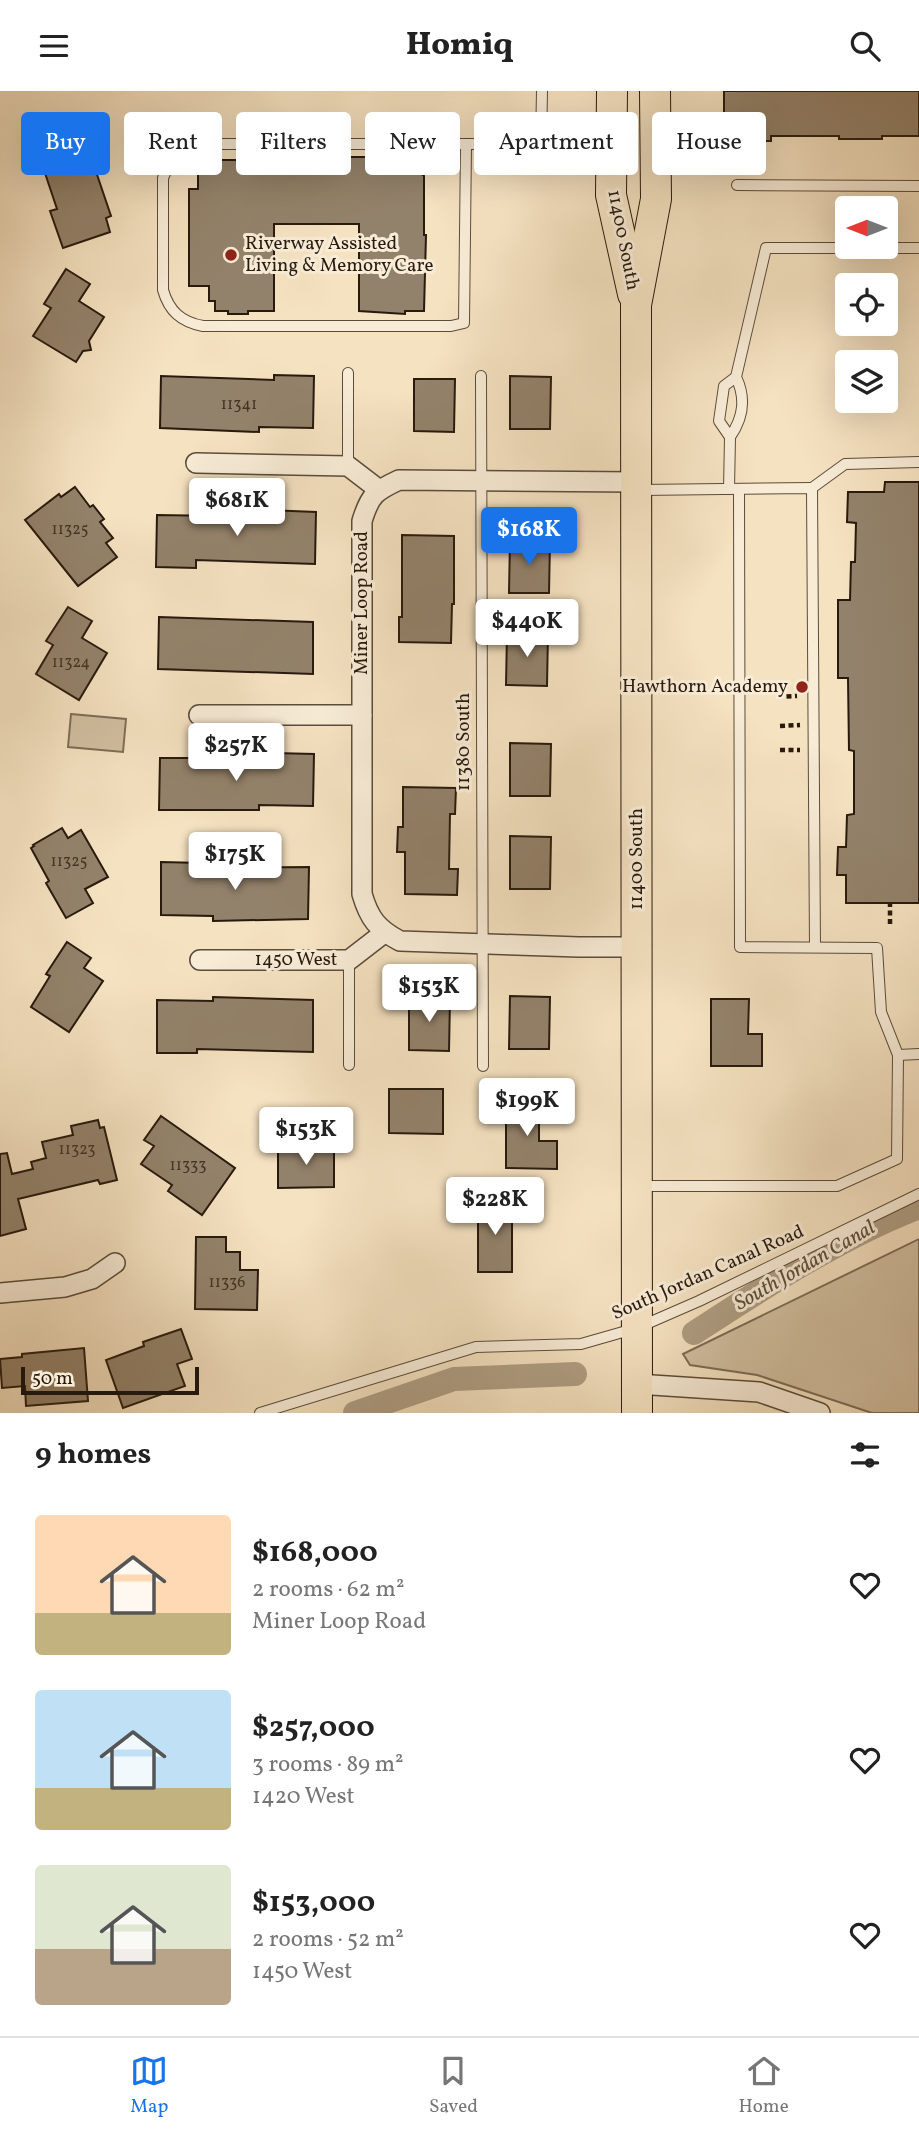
<!DOCTYPE html>
<html lang="en">
<head>
<meta charset="utf-8">
<style>
	body { margin:0; font-family:Vollkorn,serif; background:#f6f6f6; color:#222; height:100vh; display:flex; flex-direction:column; font-size:26px; white-space:nowrap }
	* { box-sizing:border-box; margin:0 }
	p { font-size:23px; color:#767676 }
	.icon { flex:none; width:38px; height:38px; fill:none; stroke:currentColor; stroke-width:2; stroke-linecap:round; stroke-linejoin:round }
	.map { position:relative; height:1322px; overflow:hidden }
	.side { display:flex; flex-direction:column; background:#fff; flex:1 }
	.side>* { flex:none }
	.hud { position:absolute; left:21px; top:21px; width:878px; height:63px; display:flex; gap:14px }
	.needle { width:46px; rotate:270deg }
	.controls { position:absolute; left:835px; top:105px; display:grid; gap:14px }
	.controls a { display:grid; place-items:center; width:63px; height:63px; border-radius:7px; background:#fff; box-shadow:0 7px 28px #0002; font-size:35px }
	.scale { position:absolute; left:21px; bottom:18px; width:178px; box-sizing:border-box; padding-left:7px; border:4px solid #281a0d; border-top:0; font-size:19px; line-height:24px; white-space:nowrap; color:#281a0d; -webkit-text-stroke:5px #f8ecd7; paint-order:stroke }
	.price { position:absolute; translate:-50% -60px; padding:0 16px; border-radius:7px; background:#fff; color:#222; font-size:23px; line-height:46px; filter:drop-shadow(0 2px 4px #0008) }
	.price::after { content:''; position:absolute; left:50%; top:42px; width:21px; height:16px; margin-left:-10px; background:inherit; clip-path:polygon(0 0,100% 0,50% 100%) }
	.price.current { background:#1a73e8; color:#fff }
	ul { padding:0; list-style:none }
	li { display:flex; align-items:center; gap:21px; height:175px; padding:0 35px }
	li span { display:grid; place-items:center; flex:none; width:196px; height:140px; border-radius:7px; color:#555 }
	li>.icon { margin-inline-start:auto }
	span .icon { width:84px; height:84px; fill:#fffc; stroke-width:1 }
	li b { font-size:30px }
	h2 { display:flex; justify-content:space-between; align-items:center; height:84px; padding:0 35px; font-size:30px }
	.chip { padding:0 24px; border-radius:7px; background:#fff; box-shadow:0 7px 28px #0002; font-size:24px; line-height:63px }
	.chip.current { background:#1a73e8; color:#fff }
	header { display:flex; justify-content:space-between; align-items:center; height:91px; padding:0 35px; background:#fff; font-size:32px; font-weight:800 }
	.menu { display:flex; justify-content:space-around; align-items:center; height:98px; border-top:2px solid #e0e0e0; background:#fff; font-size:19px; color:#767676 }
	.menu a { display:grid; justify-items:center; gap:4px }
	.menu .current { color:#1a73e8 }
	.map>svg:first-child { display:block }
	.green { fill:#d2c0a2; stroke:#7d6d58; stroke-width:2 }
	.lines { fill:none; stroke-linecap:round; stroke-linejoin:round }
	.canal { stroke:#af9e84; stroke-width:24 }
	.building { fill:#93826b; stroke:#281a0d; stroke-width:2 }
	.lane-casing { stroke:#5b4c3a; stroke-width:12 }
	.street-casing { stroke:#5b4c3a; stroke-width:22 }
	.primary-casing { stroke:#281a0d; stroke-width:32 }
	.path { stroke:#281a0d; stroke-width:4.5; stroke-dasharray:5 3.5; stroke-linecap:butt }
	.lane { stroke:#f8ecd7; stroke-width:10 }
	.street { stroke:#f8ecd7; stroke-width:19 }
	.primary { stroke:#f5e2c1; stroke-width:30 }
	.poi-dot { fill:#8f2418; stroke:#f8ecd7; stroke-width:2.5 }
	.labels { text-anchor:middle; dominant-baseline:central; stroke-width:6; stroke-linejoin:round; paint-order:stroke }
	.number-label { font-size:16px; fill:#433424 }
	.street-label { font-size:19px; fill:#281a0d; stroke:#f8ecd7 }
	.poi-label { font-size:19px; fill:#281a0d; stroke:#f8ecd7; text-anchor:start }
	.water-label { font-size:21px; font-style:italic; fill:#5e4f3d; stroke:#f8ecd7 }
</style>
</head>
<body>
<header><svg class="icon" aria-label="menu" viewBox="0 0 24 24"><path d="M4 6h16M4 12h16M4 18h16"/></svg>Homiq<svg class="icon" aria-label="search" viewBox="0 0 24 24"><circle cx="10" cy="10" r="6"/><path d="M15 15l6 6"/></svg></header>
<div class="map">
<svg width="919" height="1322" viewBox="0 0 919 1322">
	<rect width="100%" height="100%" fill="#f5e2c1"/>
	<filter id="stains"><feTurbulence type="fractalNoise" baseFrequency=".00286" numOctaves="4"/><feColorMatrix values="0 0 0 0 .2 0 0 0 0 .09 0 0 0 0 .02 0 0 0 .5 -.17"/></filter>
	<radialGradient id="worn" r=".72"><stop offset=".6" stop-color="#630" stop-opacity="0"/><stop offset="1" stop-color="#630" stop-opacity=".3"/></radialGradient>
	<g class="green">
		<path d="M71,623L126,628L123,661L68,656Z"/>
		<path d="M919,1148V1322H872L757,1284L690,1274L683,1263Z"/>
	</g>
	<g class="lines">
		<g class="canal">
			<path d="M694,1242C766,1195 839,1147 919,1116"/>
			<path d="M355,1322L454,1288L575,1283"/>
		</g>
	</g>
	<g class="building">
		<path d="M724,0H919V45H882V48H839V45H771V50H724Z"/>
		<path d="M89,60L111,125L106,127L110,141L63,157L50,120L57,118L43,76Z"/>
		<path d="M260,66H375V71H409L424,85V144H426L424,220H405V223L359,220V133H274V220H248V223H228V220H215V210H209V195H189V98H198V69H260Z"/>
		<path d="M66,178L90,193L79,210L104,226L89,250L91,259L83,260L76,271L33,245L51,217L44,213Z"/>
		<path d="M274,284L314,285L313,337L259,336V341L160,337L161,285L274,289Z"/>
		<path d="M510,285L551,286L550,338H510Z"/>
		<path d="M414,288H455L454,341L414,340Z"/>
		<path d="M885,391H919V812H846V784H837L838,756H846L847,724L854,723V660L849,659L848,587H838V509H850L851,471H855L856,432L847,431L848,401H884Z"/>
		<path d="M75,396L90,416L93,414L104,428L100,431L113,447L106,452L117,466L78,495L25,429L59,403L61,406Z"/>
		<path d="M220,417L316,421L315,473L196,469V477L156,476L157,424L220,425Z"/>
		<path d="M402,444L454,445V513H452L451,552L399,551V526H402Z"/>
		<path d="M510,449L550,450L549,502H509Z"/>
		<path d="M68,516L92,530L82,547L107,562L79,609L36,583L53,554L46,550Z"/>
		<path d="M159,526L313,531V583L158,578Z"/>
		<path d="M507,542H548L547,595L506,594Z"/>
		<path d="M510,652L551,653L550,705H510Z"/>
		<path d="M274,662L314,663L313,715L259,714V719H159L160,667H274Z"/>
		<path d="M403,696L456,697L455,723H450L449,778H458L457,804L405,803V761H397L398,736H403Z"/>
		<path d="M62,737L68,747L81,739L108,786L85,798L93,812L66,827L46,792L49,790L31,757L34,755L33,754Z"/>
		<path d="M510,745L551,746L550,798H510Z"/>
		<path d="M161,771L202,772V777L309,776L308,828L213,830V825L161,824Z"/>
		<path d="M67,851L91,867L84,877L103,890L69,941L31,916L50,885L46,883Z"/>
		<path d="M510,905L550,906L549,958H509Z"/>
		<path d="M213,906L313,909V961L197,958V962H157V909L213,910Z"/>
		<path d="M409,907L450,908L449,960L409,959Z"/>
		<path d="M711,908H749L748,943H762V975H711Z"/>
		<path d="M389,998H443V1043L389,1042Z"/>
		<path d="M506,1009H539V1050H557V1078L506,1077Z"/>
		<path d="M161,1025L235,1077L202,1124L168,1100L172,1094L141,1073L154,1055L144,1049Z"/>
		<path d="M98,1029L100,1037L104,1036L117,1089L100,1093L98,1089L18,1108L26,1138L0,1145V1063L7,1062L12,1083L33,1078L31,1071L46,1067L42,1051L73,1044L71,1035Z"/>
		<path d="M278,1056H334V1096L278,1097Z"/>
		<rect x="478" y="1110" width="34" height="71"/>
		<path d="M196,1146H226V1161H240V1179H258L257,1219L195,1218Z"/>
		<path d="M181,1238L192,1268L177,1273L185,1295L123,1317L106,1269L144,1255L143,1251Z"/>
		<path d="M84,1257L88,1310L26,1315L25,1295L2,1297L0,1268L22,1266V1263Z"/>
	</g>
	<g class="lines">
		<g class="lane-casing">
			<g id="lane">
				<path d="M542,0L541,53H610"/>
				<path d="M466,53L464,232L451,235H203C181,231 169,220 163,199V87C171,67 181,57 203,53H541"/>
				<path d="M737,94L919,95"/>
				<path d="M348,282V375"/>
				<path d="M481,285L483,975"/>
				<path d="M730,346C744,326 746,307 736,286L766,157H919"/>
				<path d="M812,397L845,373L919,371"/>
				<path d="M729,398L730,346L719,330L724,295L736,286"/>
				<path d="M640,399L812,397L815,856"/>
				<path d="M898,964L919,963"/>
				<path d="M349,974V869"/>
				<path d="M641,1095H837L897,1068L898,964L881,921L877,857L740,856L739,398"/>
				<path d="M260,1322L476,1256L581,1253L637,1237L699,1210L919,1103"/>
			</g>
		</g>
		<g class="street-casing">
			<g id="street">
				<path d="M196,372L348,375L378,398"/>
				<path d="M636,391L399,389C375,400 370,404 362,430V803C369,827 377,838 400,850L579,856H637"/>
				<path d="M199,624H362"/>
				<path d="M200,869H349L384,842"/>
				<path d="M0,1202L65,1196L92,1188L115,1172"/>
				<path d="M637,1293L759,1301L820,1322"/>
			</g>
		</g>
		<g class="primary-casing">
			<g id="primary">
				<path d="M612,0L611,104L633,203"/>
				<path d="M637,1322L636,214L656,108L655,0"/>
			</g>
		</g>
		<g class="path">
			<path d="M778,606L797,605"/>
			<path d="M780,635L800,634"/>
			<path d="M780,659H800"/>
			<path d="M890,833V812"/>
		</g>
		<use href="#lane" class="lane"/>
		<use href="#street" class="street"/>
		<use href="#primary" class="primary"/>
	</g>
	<g class="poi-dot">
		<circle cx="231" cy="164" r="7"/>
		<circle cx="802" cy="596" r="7"/>
	</g>
	<g class="labels">
		<g class="number-label">
			<text x="239" y="314">11341</text>
			<text x="70" y="439">11325</text>
			<text x="71" y="572">11324</text>
			<text x="69" y="771">11325</text>
			<text x="77" y="1059">11323</text>
			<text x="188" y="1075">11333</text>
			<text x="227" y="1192">11336</text>
		</g>
		<g class="street-label">
			<text transform="translate(623 149) rotate(79)">11400 South</text>
			<text transform="translate(362 512) rotate(-90)">Miner Loop Road</text>
			<text transform="translate(464 651) rotate(-90)">11380 South</text>
			<text transform="translate(637 768) rotate(-90)">11400 South</text>
			<text x="296" y="869">1450 West</text>
			<text transform="translate(708 1182) rotate(-24)">South Jordan Canal Road</text>
		</g>
		<g class="poi-label">
			<text x="245" y="153">Riverway Assisted<tspan x="245" dy="22">Living &amp; Memory Care</tspan></text>
			<text x="788" y="596" text-anchor="end">Hawthorn Academy</text>
		</g>
		<g class="water-label">
			<text transform="translate(805 1175) rotate(-30)">South Jordan Canal</text>
		</g>
	</g>
	<rect width="100%" height="100%" filter="url(#stains)"/>
	<rect width="100%" height="100%" fill="url(#worn)"/>
</svg>
<div class="controls">
<a><svg class="needle" viewBox="-14 -14 28 28"><path d="M0-13l5 13h-10z" fill="#e53935"/><path d="M0 13l5-13h-10z" fill="#767676"/></svg></a>
<a><svg class="icon" aria-label="locate" viewBox="0 0 24 24"><circle cx="12" cy="12" r="6"/><path d="M12 2v4M12 18v4M2 12h4M18 12h4"/></svg></a>
<a><svg class="icon" aria-label="layers" viewBox="0 0 24 24"><path d="M12 4l9 5-9 5-9-5zM3 14l9 5 9-5"/></svg></a>
</div>
<div class="scale">50 m</div>
<b class="price" style="left:237px;top:447px">$681K</b>
<b class="price current" style="left:529px;top:476px">$168K</b>
<b class="price" style="left:527px;top:568px">$440K</b>
<b class="price" style="left:236px;top:692px">$257K</b>
<b class="price" style="left:235px;top:801px">$175K</b>
<b class="price" style="left:429px;top:933px">$153K</b>
<b class="price" style="left:527px;top:1047px">$199K</b>
<b class="price" style="left:306px;top:1076px">$153K</b>
<b class="price" style="left:495px;top:1146px">$228K</b>
<div class="hud">
<a class="chip current">Buy</a>
<a class="chip">Rent</a>
<a class="chip">Filters</a>
<a class="chip">New</a>
<a class="chip">Apartment</a>
<a class="chip">House</a>
</div>
</div>
<section class="side">
<h2>9 homes<svg class="icon" aria-label="filters" viewBox="0 0 24 24"><path d="M4 7h16M4 17h16"/><circle cx="9" cy="7" r="2"/><circle cx="15" cy="17" r="2"/></svg></h2>
<ul>
<li><span style="background:linear-gradient(#ffd9b3 70%,#c2b280 0)"><svg class="icon" aria-label="home" viewBox="0 0 24 24"><path d="M3 11l9-7 9 7M6 9v11h12V9"/></svg></span><div><b>$168,000</b><p>2 rooms · 62 m²</p><p>Miner Loop Road</p></div><svg class="icon" aria-label="heart" viewBox="0 0 24 24"><path d="M12 20l-8-8c-3-5 5-10 8-4 3-6 11-1 8 4z"/></svg></li>
<li><span style="background:linear-gradient(#bfe0f5 70%,#c2b280 0)"><svg class="icon" aria-label="home" viewBox="0 0 24 24"><path d="M3 11l9-7 9 7M6 9v11h12V9"/></svg></span><div><b>$257,000</b><p>3 rooms · 89 m²</p><p>1420 West</p></div><svg class="icon" aria-label="heart" viewBox="0 0 24 24"><path d="M12 20l-8-8c-3-5 5-10 8-4 3-6 11-1 8 4z"/></svg></li>
<li><span style="background:linear-gradient(#dfe7d0 60%,#b9a48a 0)"><svg class="icon" aria-label="home" viewBox="0 0 24 24"><path d="M3 11l9-7 9 7M6 9v11h12V9"/></svg></span><div><b>$153,000</b><p>2 rooms · 52 m²</p><p>1450 West</p></div><svg class="icon" aria-label="heart" viewBox="0 0 24 24"><path d="M12 20l-8-8c-3-5 5-10 8-4 3-6 11-1 8 4z"/></svg></li>
</ul>
</section>
<nav class="menu">
<a class="current"><svg class="icon" aria-label="map" viewBox="0 0 24 24"><path d="M3 6l6-2 6 2 6-2v14l-6 2-6-2-6 2zM9 4v14M15 6v14"/></svg>Map</a>
<a><svg class="icon" aria-label="saved" viewBox="0 0 24 24"><path d="M7 4h10v16l-5-4-5 4z"/></svg>Saved</a>
<a><svg class="icon" aria-label="home" viewBox="0 0 24 24"><path d="M3 11l9-7 9 7M6 9v11h12V9"/></svg>Home</a>
</nav>
</body>
</html>
